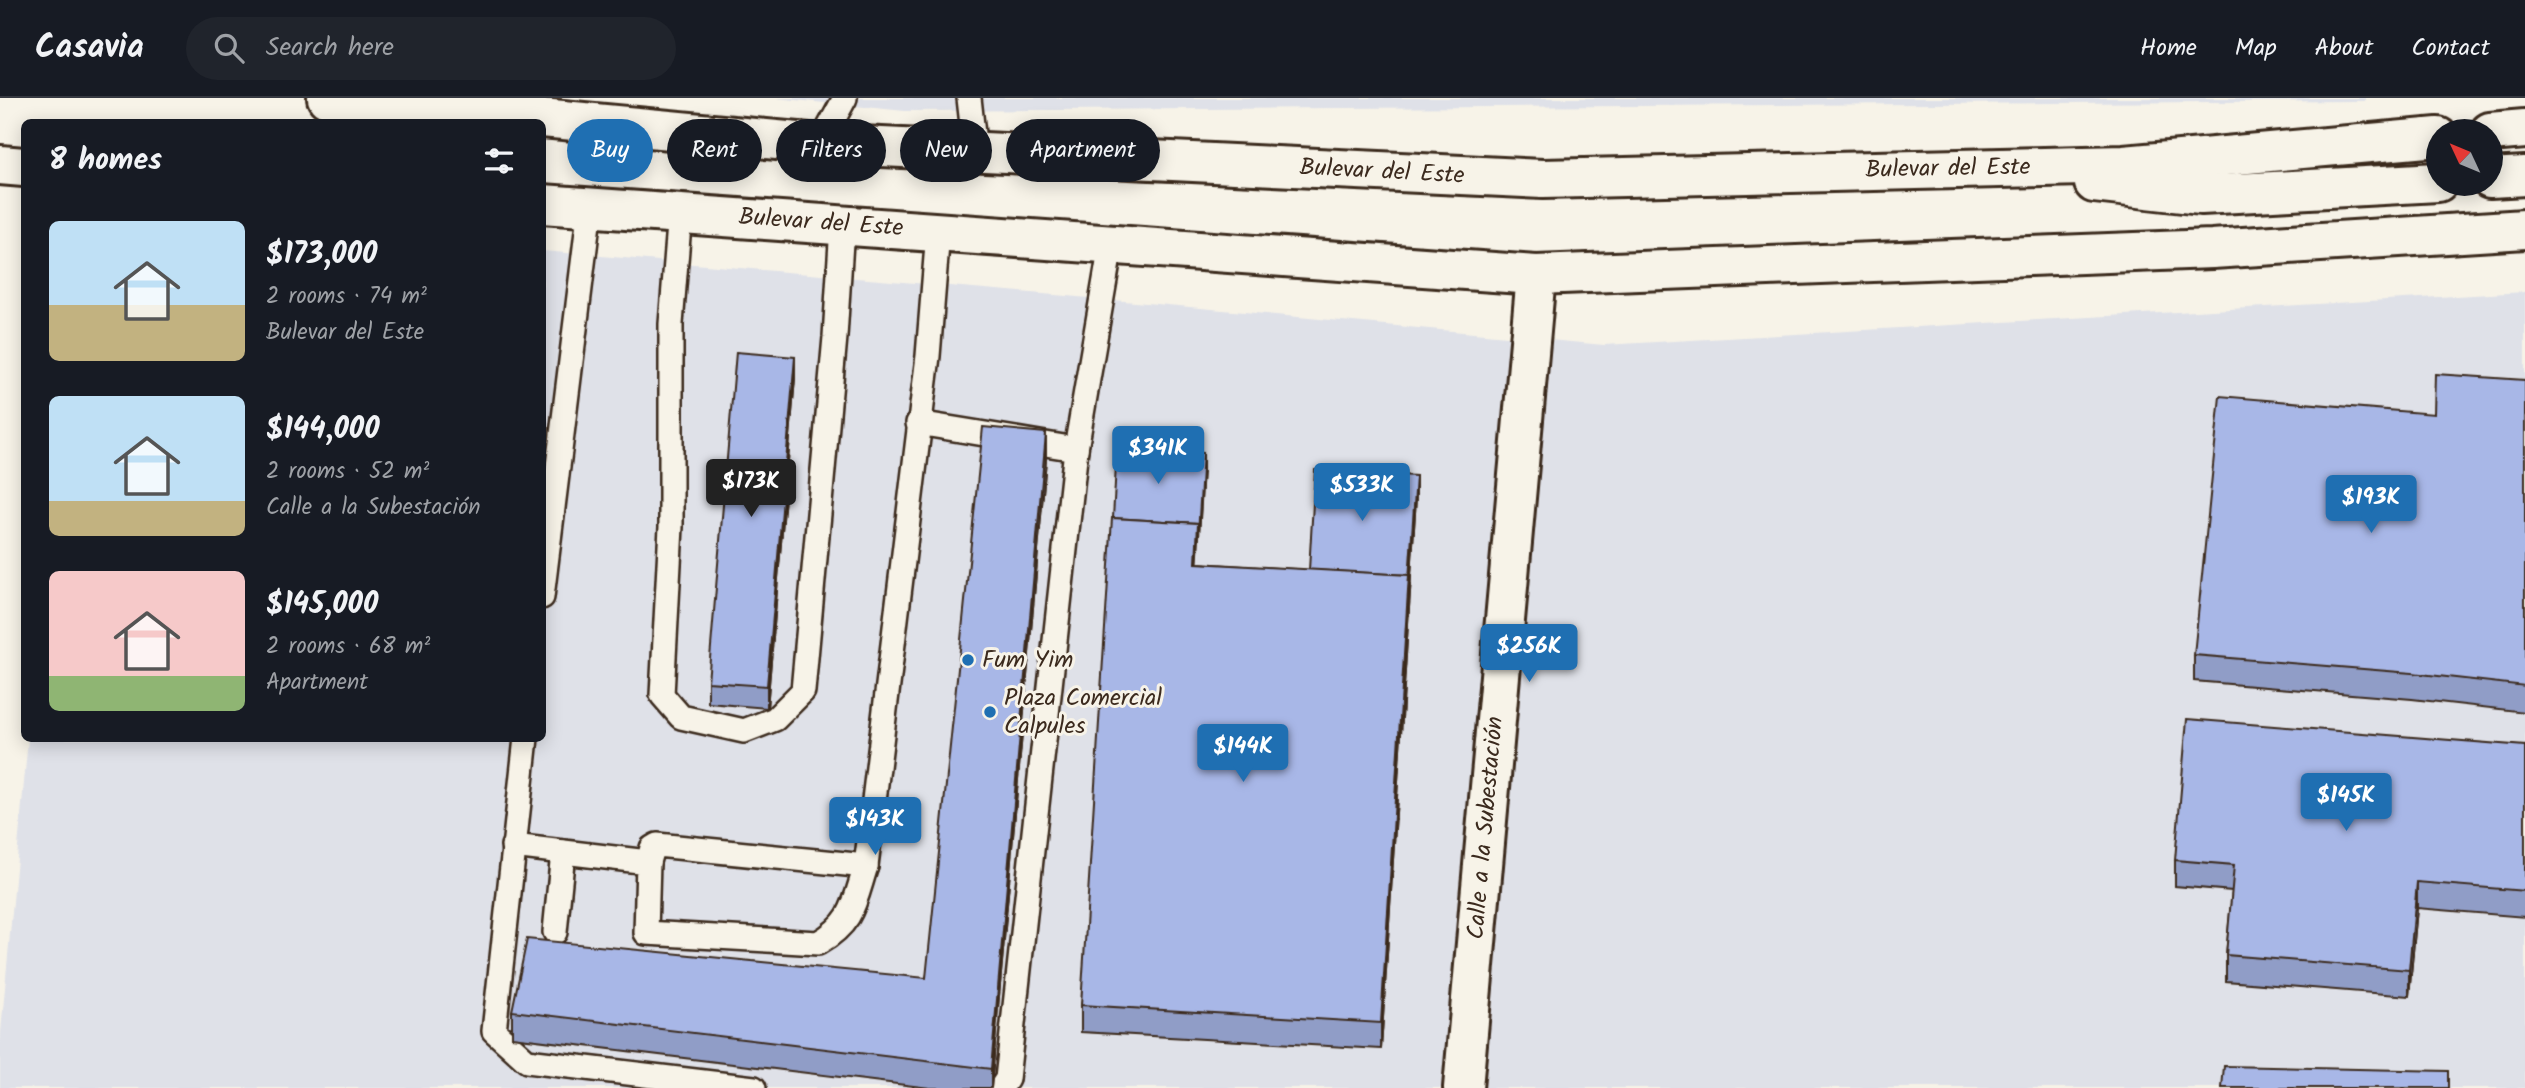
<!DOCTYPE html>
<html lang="en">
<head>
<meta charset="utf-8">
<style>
	body { margin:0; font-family:Kalam,sans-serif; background:#20242c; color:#f1f3f6; height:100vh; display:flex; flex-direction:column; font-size:26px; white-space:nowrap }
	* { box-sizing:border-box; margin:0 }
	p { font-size:23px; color:#9ea1a6 }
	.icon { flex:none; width:38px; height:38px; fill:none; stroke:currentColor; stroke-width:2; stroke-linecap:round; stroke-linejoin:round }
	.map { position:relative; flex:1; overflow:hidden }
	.drawer { position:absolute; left:21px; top:21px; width:525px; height:623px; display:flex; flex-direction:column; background:#171b24; border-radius:10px; box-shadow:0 4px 18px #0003 }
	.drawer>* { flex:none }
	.hud { position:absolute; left:567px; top:21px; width:665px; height:63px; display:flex; gap:14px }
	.needle { width:46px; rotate:314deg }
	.tools { position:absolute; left:2426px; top:21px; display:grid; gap:14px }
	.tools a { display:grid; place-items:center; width:77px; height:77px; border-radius:50%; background:#171b24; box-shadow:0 4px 18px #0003; font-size:35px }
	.price { position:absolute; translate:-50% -60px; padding:0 16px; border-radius:7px; background:#1f6fb2; color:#fff; font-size:23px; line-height:46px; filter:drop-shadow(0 2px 4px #0008) }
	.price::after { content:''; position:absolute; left:50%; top:42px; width:21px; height:16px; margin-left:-10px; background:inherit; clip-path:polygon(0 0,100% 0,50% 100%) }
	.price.active { background:#222; color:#fff }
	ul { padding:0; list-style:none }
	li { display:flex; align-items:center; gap:21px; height:175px; padding:0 28px }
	li span { display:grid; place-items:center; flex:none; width:196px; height:140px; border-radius:10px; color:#555 }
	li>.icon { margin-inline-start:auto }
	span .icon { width:84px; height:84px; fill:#fffc; stroke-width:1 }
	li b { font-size:30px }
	h2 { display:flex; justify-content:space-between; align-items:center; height:84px; padding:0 28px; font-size:30px }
	.chip { padding:0 24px; border-radius:32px; background:#171b24; box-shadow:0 4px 18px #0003; font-size:24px; line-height:63px }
	.chip.active { background:#1f6fb2; color:#fff }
	header { display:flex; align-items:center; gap:42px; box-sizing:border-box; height:98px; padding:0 35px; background:#171b24; border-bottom:2px solid #363941 }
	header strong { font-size:33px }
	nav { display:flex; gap:38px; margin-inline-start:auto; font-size:24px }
	.search { width:490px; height:63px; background:#20242c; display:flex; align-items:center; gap:18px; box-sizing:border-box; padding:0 24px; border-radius:38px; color:#9ea1a6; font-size:26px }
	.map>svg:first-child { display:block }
	.built { fill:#dfe1e8 }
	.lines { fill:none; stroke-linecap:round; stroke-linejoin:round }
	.lane-casing { stroke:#3b2a1e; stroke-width:28 }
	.street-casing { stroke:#3b2a1e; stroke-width:44 }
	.highway-casing { stroke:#3b2a1e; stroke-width:44 }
	.lane { stroke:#f7f3e8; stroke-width:23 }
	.street { stroke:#f7f3e8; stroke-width:38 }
	.highway { stroke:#f7f3e8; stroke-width:38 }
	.wall { fill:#909dc7; stroke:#3b2a1e; stroke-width:2 }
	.shaded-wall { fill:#7680a2; stroke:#3b2a1e; stroke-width:2 }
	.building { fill:#a8b7e7; stroke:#3b2a1e; stroke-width:2 }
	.poi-dot { fill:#1f6fb2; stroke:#f7f3e8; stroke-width:2.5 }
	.labels { text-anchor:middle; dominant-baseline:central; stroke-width:6; stroke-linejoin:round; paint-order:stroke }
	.street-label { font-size:24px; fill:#3b2a1e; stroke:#f7f3e8 }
	.poi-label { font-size:24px; fill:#3b2a1e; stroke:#f7f3e8; text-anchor:start }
</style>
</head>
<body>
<header>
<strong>Casavia</strong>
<div class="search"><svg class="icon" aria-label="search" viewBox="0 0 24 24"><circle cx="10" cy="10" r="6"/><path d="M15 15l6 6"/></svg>Search here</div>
<nav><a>Home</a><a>Map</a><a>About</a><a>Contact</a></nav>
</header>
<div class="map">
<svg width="2525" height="990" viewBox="0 0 2525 990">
	<rect width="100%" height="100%" fill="#f7f3e8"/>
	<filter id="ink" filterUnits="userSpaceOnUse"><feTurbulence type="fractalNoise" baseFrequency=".0143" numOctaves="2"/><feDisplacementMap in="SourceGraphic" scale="14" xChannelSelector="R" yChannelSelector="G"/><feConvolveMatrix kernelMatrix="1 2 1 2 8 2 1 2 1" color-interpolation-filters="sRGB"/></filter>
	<g filter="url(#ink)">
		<g class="built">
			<path d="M775,0H2365V3L905,13Z"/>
			<path d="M543,153L1124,203L1604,247L2525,194V990H0V944L28,641L542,640Z"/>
		</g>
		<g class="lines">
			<g class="lane-casing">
				<g id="lane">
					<path d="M969,0L975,54"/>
					<path d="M820,46L845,0"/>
					<path d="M680,114L671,226V429L662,597L681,619L744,633L775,621L803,593L835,239L842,128"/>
					<path d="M918,325L1076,351"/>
					<path d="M542,499L590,109"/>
					<path d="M526,640L494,933L527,963L754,990"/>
					<path d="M513,748L648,764L646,835L818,845C854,824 854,805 866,768L928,258L938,134"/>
					<path d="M648,764L652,750L657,747L866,768"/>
					<path d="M555,834L563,754"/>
					<path d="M1001,990L1007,981L1076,351L1111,147"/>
				</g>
			</g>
			<g class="street-casing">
				<path id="street" d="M1463,990L1536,177"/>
			</g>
			<g class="highway-casing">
				<g id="highway">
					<path d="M327,0L820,46L1543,81L2124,67L2438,39"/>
					<path d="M2490,34L2525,31"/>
					<path d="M0,67L24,69"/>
					<path d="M2490,80L2525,78"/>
					<path d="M2094,85L2201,97L2438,84"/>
					<path d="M542,106L1536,177L2212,151L2525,131"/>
				</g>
			</g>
			<use href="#lane" class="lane"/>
			<use href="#street" class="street"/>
			<use href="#highway" class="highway"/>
		</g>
		<g class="wall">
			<path d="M795,280L767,610L708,605V584Z"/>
			<path d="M2525,282V614L2412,601L2194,583V557L2434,316Z"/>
			<path d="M1046,361L991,990H930L512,939V913L926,880Z"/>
			<path d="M1203,370L1197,465L1309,472L1416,399L1381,951L1081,934V907Z"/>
			<path d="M2525,648V819L2417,810L2409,898L2226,883V857L2232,793L2175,788V762Z"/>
		</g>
		<g class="shaded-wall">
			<path d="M795,259V280L767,610V588Z"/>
			<path d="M1046,335V361L991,990V971Z"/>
			<path d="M1203,355V370L1196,491V465Z"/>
			<path d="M1416,378V399L1381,951V925Z"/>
			<path d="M2417,784V810L2409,898V872Z"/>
		</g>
		<g class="building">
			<path d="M736,254L795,259L767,588L708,584Z"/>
			<path d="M2435,276L2525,282V588L2412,575L2194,557L2220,298L2434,316Z"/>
			<path d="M983,329L1046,335L991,971L512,913L527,841L926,880Z"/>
			<path d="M1117,350L1203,355L1198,436V425L1113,420Z"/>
			<path d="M1315,372L1416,378L1409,482V477L1309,472Z"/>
			<path d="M1112,420L1198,425L1196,465L1409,477L1381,925L1081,907Z"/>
			<path d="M2187,621L2525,648V793L2417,784L2409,872L2226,857L2234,767L2175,762Z"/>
			<path d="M2224,968L2448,973V990H2222Z"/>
		</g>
	</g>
	<g class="poi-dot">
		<circle cx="968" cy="562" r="7"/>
		<circle cx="990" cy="614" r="7"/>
	</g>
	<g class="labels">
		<g class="street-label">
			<text transform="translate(1948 71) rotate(-1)">Bulevar del Este</text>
			<text transform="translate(1382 74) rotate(3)">Bulevar del Este</text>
			<text transform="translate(821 125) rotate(4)">Bulevar del Este</text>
			<text transform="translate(1486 730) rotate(-85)">Calle a la Subestación</text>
		</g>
		<g class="poi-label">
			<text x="982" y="562">Fum Yim</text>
			<text x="1004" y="600">Plaza Comercial<tspan x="1004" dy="28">Calpules</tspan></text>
		</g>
	</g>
</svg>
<div class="tools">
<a><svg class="needle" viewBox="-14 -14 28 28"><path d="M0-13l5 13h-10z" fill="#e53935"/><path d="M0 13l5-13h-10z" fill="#9ea1a6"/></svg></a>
</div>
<b class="price" style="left:1158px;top:388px">$341K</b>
<b class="price active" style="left:751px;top:421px">$173K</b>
<b class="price" style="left:1362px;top:425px">$533K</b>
<b class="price" style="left:2371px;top:437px">$193K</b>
<b class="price" style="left:1529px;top:586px">$256K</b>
<b class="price" style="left:1243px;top:686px">$144K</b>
<b class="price" style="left:2346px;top:735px">$145K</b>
<b class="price" style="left:875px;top:759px">$143K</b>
<div class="hud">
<a class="chip active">Buy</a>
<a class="chip">Rent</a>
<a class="chip">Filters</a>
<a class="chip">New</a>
<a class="chip">Apartment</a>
</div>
<section class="drawer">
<h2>8 homes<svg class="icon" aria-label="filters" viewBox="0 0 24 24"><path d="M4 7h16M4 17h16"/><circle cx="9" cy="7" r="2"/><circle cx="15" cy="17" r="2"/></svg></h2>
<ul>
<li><span style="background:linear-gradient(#bfe0f5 60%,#c2b280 0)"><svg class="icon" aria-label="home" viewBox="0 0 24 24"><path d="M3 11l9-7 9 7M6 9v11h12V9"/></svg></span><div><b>$173,000</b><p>2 rooms · 74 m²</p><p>Bulevar del Este</p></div></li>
<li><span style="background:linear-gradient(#bfe0f5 75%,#c2b280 0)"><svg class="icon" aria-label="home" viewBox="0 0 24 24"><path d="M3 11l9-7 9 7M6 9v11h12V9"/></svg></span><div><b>$144,000</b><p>2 rooms · 52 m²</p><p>Calle a la Subestación</p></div></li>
<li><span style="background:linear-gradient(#f6c9c9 75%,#8fb573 0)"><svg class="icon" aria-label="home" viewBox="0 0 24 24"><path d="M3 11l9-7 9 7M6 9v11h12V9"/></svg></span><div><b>$145,000</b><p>2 rooms · 68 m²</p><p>Apartment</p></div></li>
</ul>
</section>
</div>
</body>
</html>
